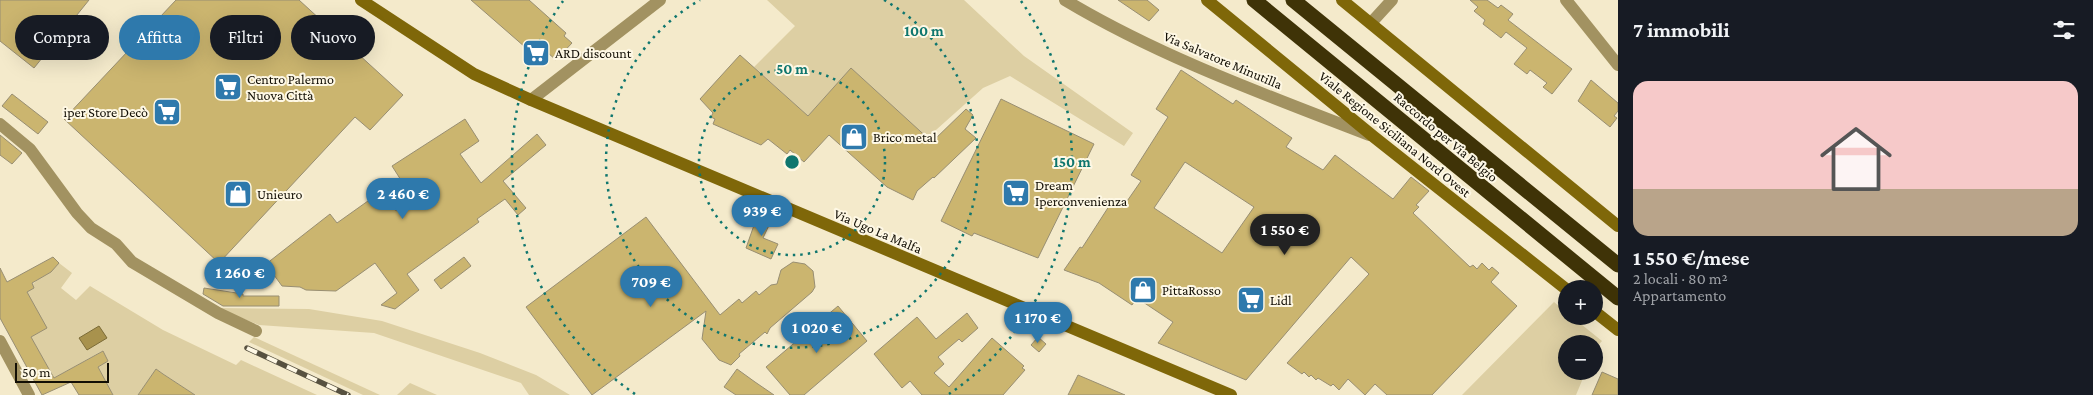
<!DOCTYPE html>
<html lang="it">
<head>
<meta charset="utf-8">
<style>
	body { margin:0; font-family:"Crimson Pro",serif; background:#242831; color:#f1f3f6; height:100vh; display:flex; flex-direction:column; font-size:19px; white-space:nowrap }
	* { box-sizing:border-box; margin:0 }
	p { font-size:16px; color:#9ea1a6 }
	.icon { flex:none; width:28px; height:28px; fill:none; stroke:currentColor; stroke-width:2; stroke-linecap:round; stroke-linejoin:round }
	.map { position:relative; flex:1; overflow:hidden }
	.drawer { display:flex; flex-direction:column; background:#171b24; width:475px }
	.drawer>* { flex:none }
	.hud { position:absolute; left:15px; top:15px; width:475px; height:45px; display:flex; gap:10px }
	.tools { position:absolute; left:1558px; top:280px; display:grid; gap:10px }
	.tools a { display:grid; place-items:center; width:45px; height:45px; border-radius:50%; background:#171b24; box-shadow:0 5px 20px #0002; font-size:25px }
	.scale { position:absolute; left:15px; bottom:12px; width:94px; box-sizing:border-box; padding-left:5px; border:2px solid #130f05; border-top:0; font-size:14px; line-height:18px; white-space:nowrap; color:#130f05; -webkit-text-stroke:4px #fef8e5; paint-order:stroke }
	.price { position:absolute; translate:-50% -42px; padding:0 11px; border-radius:18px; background:#2e79ac; color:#fff; font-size:16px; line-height:32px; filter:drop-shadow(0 1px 2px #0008) }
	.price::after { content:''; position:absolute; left:50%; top:30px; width:15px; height:11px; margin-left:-8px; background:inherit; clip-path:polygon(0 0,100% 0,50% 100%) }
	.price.current { background:#222; color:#fff }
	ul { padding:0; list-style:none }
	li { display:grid; align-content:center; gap:10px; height:265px; padding:0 15px }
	li span { display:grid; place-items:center; height:155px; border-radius:15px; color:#555 }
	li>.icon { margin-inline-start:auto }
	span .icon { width:90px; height:90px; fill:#fffc; stroke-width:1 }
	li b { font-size:21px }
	h2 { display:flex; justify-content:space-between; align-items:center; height:60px; padding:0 15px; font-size:21px }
	.tag { padding:0 18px; border-radius:22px; background:#171b24; box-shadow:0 5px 20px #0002; font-size:18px; line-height:45px }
	.tag.current { background:#2e79ac; color:#fff }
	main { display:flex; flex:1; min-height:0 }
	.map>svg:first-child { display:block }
	.green { fill:#ddcfa3 }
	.water { fill:#a8924d; stroke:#7b6b37 }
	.building { fill:#cbb56f; stroke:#988e72; fill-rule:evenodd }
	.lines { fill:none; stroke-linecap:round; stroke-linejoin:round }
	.street { stroke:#a29261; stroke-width:12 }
	.secondary { stroke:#7f6709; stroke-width:12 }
	.highway { stroke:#3f3307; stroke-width:15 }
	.rail-casing { stroke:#575140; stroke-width:5.5 }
	.rail { stroke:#fef8e5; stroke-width:4; stroke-dasharray:11; stroke-linecap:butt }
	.ring { fill:none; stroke:#0f766e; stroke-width:2.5; stroke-dasharray:2.5 5 }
	.labels { text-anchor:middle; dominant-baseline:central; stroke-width:4; stroke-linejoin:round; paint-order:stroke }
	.poi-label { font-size:14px; fill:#130f05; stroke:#fef8e5; text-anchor:start }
	.street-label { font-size:14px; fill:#130f05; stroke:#fef8e5 }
	.centre { fill:#0f766e; stroke:#fef8e5; stroke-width:2.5 }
	.ring-label { font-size:15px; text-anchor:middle; font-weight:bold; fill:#0f766e; stroke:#fef8e5; stroke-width:4; stroke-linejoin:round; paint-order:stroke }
</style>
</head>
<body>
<main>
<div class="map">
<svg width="1618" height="395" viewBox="0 0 1618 395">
	<rect width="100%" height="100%" fill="#f4eacb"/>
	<g class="green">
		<path d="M767,0H964L1024,56L1133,133L1124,146L1010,76L983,88L927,138L851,68L808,116L754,67L795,26Z"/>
		<path d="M59,263L72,273L61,288L76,300L90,286L163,330L236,365L241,360L317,395H195L156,369L138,395H113L98,367L108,361L102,351L54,378L31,337L46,328L27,292C34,278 50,275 59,263Z"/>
		<path d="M1554,302L1566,312V316H1571L1602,341L1594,350V344H1566V371H1586L1576,395H1462Z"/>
		<path d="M217,308L309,309L382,321L480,353L536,375L570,395H529L521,383L374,333L259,325Z"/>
		<path d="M254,337L380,395H363L249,342Z"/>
		<path d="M410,383L437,395H397Z"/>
	</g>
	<path class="water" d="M99,326L107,338L87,350L79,338Z"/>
	<g class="building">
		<path d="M0,0H89L34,68L0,41Z"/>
		<path d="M176,0H299L403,95L370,130L355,117L219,263L64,119Z"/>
		<path d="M471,0H529L566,33L564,36L572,43L556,60L548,53L541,61Z"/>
		<path d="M1118,0H1147L1159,10L1149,21Z"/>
		<path d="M1470,0H1487L1498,8L1501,5L1513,14L1508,20L1572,69L1552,94L1543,87L1547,83L1530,70L1527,74L1514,64L1527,48L1506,32L1501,38L1483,24L1485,20L1474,11L1478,7Z"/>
		<path d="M740,55L808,116L851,68L932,142L966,109L973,115L965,129L976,138L934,178L933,177L917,191L913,200L887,187L829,135L804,162L790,150L787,154L768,139L761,145L713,124L715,119L711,117L713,113L700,99Z"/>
		<path d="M1181,70L1233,104L1236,100L1292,138L1286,147L1323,170L1335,155L1393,199L1411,177L1429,191L1416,205L1419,207L1413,213L1470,267L1473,265L1477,269L1482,263L1489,270L1492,267L1499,273L1491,282L1517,306L1432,395H1387L1375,384L1365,395L1348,379L1339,390L1333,384L1331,386L1318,378L1316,380L1311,375L1309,377L1304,372L1302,374L1287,363L1369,274L1351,257L1246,380L1158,343L1173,322L1137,298L1132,305L1099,283L1064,270L1080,247L1082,248L1113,200L1123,207L1141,181L1131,175L1168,117L1156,109ZM1185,162L1254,207L1222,253L1154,208Z"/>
		<path d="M1591,80L1618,103V111L1614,116L1617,118L1610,127L1578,101Z"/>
		<path d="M12,94L48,122L38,134L2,106Z"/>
		<path d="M1001,99L1094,144L1038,258L974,233L972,236L941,221Z"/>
		<path d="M465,119L479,141L460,154L481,183L537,134L546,145L503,181L526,208L518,215L505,199L477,219L479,222L407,274L419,290L395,309L381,305L397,293L375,263L336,291L306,290L300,287L282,286L266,264L330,214L337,223L382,191L396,211L413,199L392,166Z"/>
		<path d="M0,135L22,153L12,164L0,155Z"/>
		<path d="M759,211L773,217L763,238L778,244L771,259L746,248Z"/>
		<path d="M646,217L720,315L739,299L742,303L756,291L759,295L771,285L777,284L781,270L793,262L805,264L813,271L815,287L812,292L770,328L767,334L765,332L739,354L740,356L731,365L719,360L702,339L706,311L592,395L526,307Z"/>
		<path d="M53,257L59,263L51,272L32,283L34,288L27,292L47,328L31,337L54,378L103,351L108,361L98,367L113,395H79L71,382L42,395L0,318V268L7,282Z"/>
		<path d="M464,257L471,266L441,289L434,280Z"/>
		<path d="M204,288L243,294V296H279V306H223L203,294Z"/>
		<path d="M838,306L867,341L804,395H790L766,367Z"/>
		<path d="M967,313L978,328L962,342L959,339L938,357L944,364L934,373L949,387L992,338L1024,366L1022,368L1025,370L1003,395H922L910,381L902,388L874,354L917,317L936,339Z"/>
		<path d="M1038,337L1046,344L1039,352L1031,345Z"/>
		<path d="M156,369L163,374L195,395H138Z"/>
		<path d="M737,369L755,382L774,395H736L724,387Z"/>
		<path d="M1602,372L1618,379V395H1592Z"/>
		<path d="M1078,375L1125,395H1068Z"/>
	</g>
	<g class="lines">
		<g class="street">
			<path d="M1065,0C1160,57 1266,95 1369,135"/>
			<path d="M1566,0L1618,65"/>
			<path d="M1371,23L1392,0"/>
			<path d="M531,100L660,0"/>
			<path d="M0,124L30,149L77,213L91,228L116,244L132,262L218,313L256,331"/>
			<path d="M0,341L29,395"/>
		</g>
		<g class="secondary">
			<path d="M361,0L474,74L531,100L1231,395"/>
			<path d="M1207,0L1374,137L1566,289"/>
			<path d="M1342,0L1618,226"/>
			<path d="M1594,311L1618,330"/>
		</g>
		<g class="highway">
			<path d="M1254,0L1618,298"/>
			<path d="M1293,0L1618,265"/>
		</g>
		<g class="rail-casing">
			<path id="rail" d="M247,348L348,395"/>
		</g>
		<use href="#rail" class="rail"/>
	</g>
	<g class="ring">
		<circle cx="792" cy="162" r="93"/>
		<path d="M884 0A186 186 0 1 1 700 0"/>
		<path d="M635 394A280 280 0 0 1 563 1M1021 1A280 280 0 0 1 949 394"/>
	</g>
	<defs>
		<g id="supermarket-square" transform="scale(1.4375)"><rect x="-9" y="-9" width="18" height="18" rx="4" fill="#2e79ac" stroke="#fef8e5"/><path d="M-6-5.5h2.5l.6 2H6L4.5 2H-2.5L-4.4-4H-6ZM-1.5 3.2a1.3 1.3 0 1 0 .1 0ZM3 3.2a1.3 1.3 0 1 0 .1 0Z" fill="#fff"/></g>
		<g id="shop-square" transform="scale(1.4375)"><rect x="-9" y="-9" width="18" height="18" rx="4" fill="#2e79ac" stroke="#fef8e5"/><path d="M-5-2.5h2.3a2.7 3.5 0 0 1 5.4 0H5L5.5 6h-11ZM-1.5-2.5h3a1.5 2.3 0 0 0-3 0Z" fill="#fff"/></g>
	</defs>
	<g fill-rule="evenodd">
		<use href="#supermarket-square" x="536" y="53"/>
		<use href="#supermarket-square" x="228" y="87"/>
		<use href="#supermarket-square" x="167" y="112"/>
		<use href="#shop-square" x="854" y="137"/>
		<use href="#supermarket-square" x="1016" y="193"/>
		<use href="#shop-square" x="238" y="194"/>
		<use href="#shop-square" x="1143" y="290"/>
		<use href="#supermarket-square" x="1251" y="300"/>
	</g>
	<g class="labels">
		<g class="poi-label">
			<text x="555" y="53">ARD discount</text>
			<text x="247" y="79">Centro Palermo<tspan x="247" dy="16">Nuova Città</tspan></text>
			<text x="148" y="112" text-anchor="end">iper Store Decò</text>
			<text x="873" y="137">Brico metal</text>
			<text x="1035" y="185">Dream<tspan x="1035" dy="16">Iperconvenienza</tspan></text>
			<text x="257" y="194">Unieuro</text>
			<text x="1162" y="290">PittaRosso</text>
			<text x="1270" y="300">Lidl</text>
		</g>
		<g class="street-label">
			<text transform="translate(1223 60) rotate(23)">Via Salvatore Minutilla</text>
			<text transform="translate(1395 134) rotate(39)">Viale Regione Siciliana Nord Ovest</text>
			<text transform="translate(1446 137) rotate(40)">Raccordo per Via Belgio</text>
			<text transform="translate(878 231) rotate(23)">Via Ugo La Malfa</text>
		</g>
	</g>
	<circle cx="792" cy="162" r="8" class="centre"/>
	<g class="ring-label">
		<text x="924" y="36">100 m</text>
		<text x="792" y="74">50 m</text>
		<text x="1072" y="167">150 m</text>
	</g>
</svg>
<div class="tools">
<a>+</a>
<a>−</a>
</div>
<div class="scale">50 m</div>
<b class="price" style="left:403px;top:220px">2 460 €</b>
<b class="price" style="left:762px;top:237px">939 €</b>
<b class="price current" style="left:1285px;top:256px">1 550 €</b>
<b class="price" style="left:240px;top:299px">1 260 €</b>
<b class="price" style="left:651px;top:308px">709 €</b>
<b class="price" style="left:1038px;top:344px">1 170 €</b>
<b class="price" style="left:817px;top:354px">1 020 €</b>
<div class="hud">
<a class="tag">Compra</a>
<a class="tag current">Affitta</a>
<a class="tag">Filtri</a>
<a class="tag">Nuovo</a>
</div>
</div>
<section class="drawer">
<h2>7 immobili<svg class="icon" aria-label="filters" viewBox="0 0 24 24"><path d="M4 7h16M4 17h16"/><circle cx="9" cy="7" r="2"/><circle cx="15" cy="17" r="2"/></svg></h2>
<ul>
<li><span style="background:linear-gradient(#f6c9c9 70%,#b9a48a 0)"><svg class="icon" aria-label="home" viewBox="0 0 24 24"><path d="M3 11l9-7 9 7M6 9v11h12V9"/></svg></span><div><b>1 550 €/mese</b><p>2 locali · 80 m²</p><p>Appartamento</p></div></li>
</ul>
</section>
</main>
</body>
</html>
